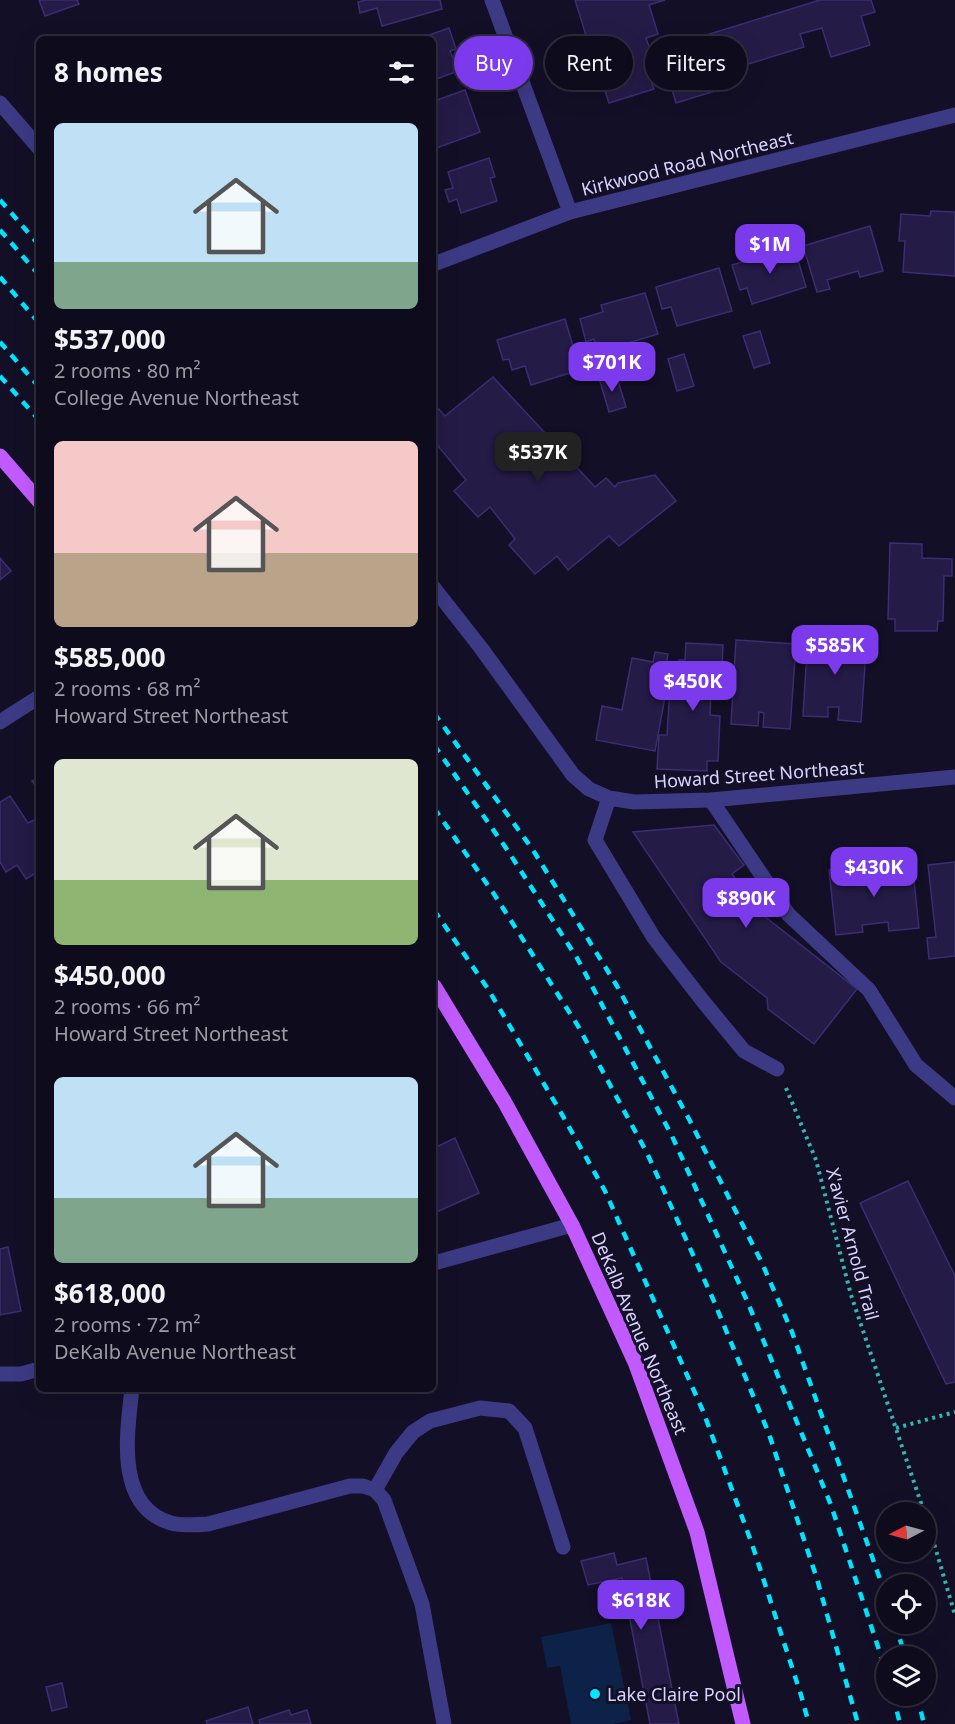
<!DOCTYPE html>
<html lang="en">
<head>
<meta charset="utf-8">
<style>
	body { margin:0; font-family:"Noto Sans",sans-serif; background:#1c1929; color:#f1f3f6; height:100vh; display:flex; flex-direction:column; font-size:22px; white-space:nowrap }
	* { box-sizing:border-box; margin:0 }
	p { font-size:20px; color:#9b9ba3 }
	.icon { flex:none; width:33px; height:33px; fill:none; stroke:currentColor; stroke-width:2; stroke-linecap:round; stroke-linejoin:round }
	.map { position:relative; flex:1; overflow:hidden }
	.panel { position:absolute; left:36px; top:36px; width:400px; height:1356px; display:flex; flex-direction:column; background:#0e0b1c; border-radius:9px; box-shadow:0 6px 24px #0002,0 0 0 2px #2e2b3b }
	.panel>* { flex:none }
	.top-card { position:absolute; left:454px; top:36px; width:410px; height:54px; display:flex; gap:12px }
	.needle { width:39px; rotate:264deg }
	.controls { position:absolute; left:876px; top:1502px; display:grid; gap:12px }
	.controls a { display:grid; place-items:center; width:60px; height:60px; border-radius:50%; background:#0e0b1c; box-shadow:0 6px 24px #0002,0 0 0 2px #2e2b3b; font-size:30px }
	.price { position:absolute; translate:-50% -51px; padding:0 14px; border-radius:12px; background:#7c3aed; color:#fff; font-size:20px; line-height:39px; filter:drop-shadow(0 2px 3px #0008) }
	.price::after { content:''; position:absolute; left:50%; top:36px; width:18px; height:14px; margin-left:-9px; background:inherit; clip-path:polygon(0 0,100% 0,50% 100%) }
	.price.active { background:#222; color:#fff }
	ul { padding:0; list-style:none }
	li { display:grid; align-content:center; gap:12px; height:318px; padding:0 18px }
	li span { display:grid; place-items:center; height:186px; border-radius:9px; color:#555 }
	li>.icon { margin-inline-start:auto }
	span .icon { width:108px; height:108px; fill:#fffc; stroke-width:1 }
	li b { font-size:26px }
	h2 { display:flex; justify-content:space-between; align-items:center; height:72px; padding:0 18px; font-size:26px }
	.pill { padding:0 21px; border-radius:27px; background:#0e0b1c; box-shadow:0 6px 24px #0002,0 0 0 2px #2e2b3b; font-size:21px; line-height:54px }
	.pill.active { background:#7c3aed; color:#fff }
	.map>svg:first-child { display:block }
	.water { fill:#0c2248 }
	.building { fill:#241b47; stroke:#3b2d73; stroke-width:1.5 }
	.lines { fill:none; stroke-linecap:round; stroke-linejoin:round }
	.path { stroke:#2fb8b0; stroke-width:4; stroke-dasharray:3 4.5; stroke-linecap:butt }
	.minor { stroke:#3d3a85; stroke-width:15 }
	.major { stroke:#c25bff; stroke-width:15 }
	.rail { stroke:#00e5ff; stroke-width:4.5; stroke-dasharray:9 8; stroke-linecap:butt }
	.poi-dot { fill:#00e5ff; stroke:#130f26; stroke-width:2 }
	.labels { text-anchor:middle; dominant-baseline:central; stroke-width:6; stroke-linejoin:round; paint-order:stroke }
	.street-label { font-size:18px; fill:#d9d4ff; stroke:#130f26 }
	.poi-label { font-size:18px; fill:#d9d4ff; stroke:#130f26; text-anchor:start }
</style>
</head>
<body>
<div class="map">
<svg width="955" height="1724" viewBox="0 0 955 1724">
	<rect width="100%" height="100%" fill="#130f26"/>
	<path class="water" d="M611,1623L631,1720L613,1724H571L560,1666L547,1668L541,1637Z"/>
	<g class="building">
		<path d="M39,0H77L79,4L45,16Z"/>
		<path d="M366,0H440L442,9L382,26L377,8L360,13L358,2Z"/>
		<path d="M575,0H665L649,5L658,34L646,38L651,52L820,0H871L875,12L861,16L870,45L831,57L822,28L800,34L804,47L732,69L728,56L706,63L715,91L676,103L668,76L651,81L654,89L609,103L601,79L607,77L605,71L598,74Z"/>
		<path d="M449,28L456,49L450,51L458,71L434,80V39H418Z"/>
		<path d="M465,90L480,132L434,149V101Z"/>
		<path d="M489,158L495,177L490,178L497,201L461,213L457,199L449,202L445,190L453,188L448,172Z"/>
		<path d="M931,211L955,212V276L903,272L905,241H899L901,214L930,216Z"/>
		<path d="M870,226L883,271L860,277L858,271L827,280L830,289L817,292L803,246Z"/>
		<path d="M794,246L806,287L752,304L747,288L740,290L732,265Z"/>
		<path d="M719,268L732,311L677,326L671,307L662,309L656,287Z"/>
		<path d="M645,293L658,334L598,352L594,339L586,342L580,319L603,312L601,305Z"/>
		<path d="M565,319L580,370L531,385L525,366L512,370L509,359L503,360L497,340Z"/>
		<path d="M760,331L770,363L754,368L743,336Z"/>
		<path d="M684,354L694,386L677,391L668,359Z"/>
		<path d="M616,374L626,407L609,412L599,378Z"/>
		<path d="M493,377L595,487L606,478L615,487L618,483L655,475L676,501L619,546L609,536L568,570L557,556L535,574L509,545L515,539L490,507L478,517L454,491L466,480L434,441V404L445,416Z"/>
		<path d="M890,543L922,544V558L952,559V576H944L943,621H938L937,631H895V619H888Z"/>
		<path d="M0,558L11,571L0,580Z"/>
		<path d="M808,634L867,637L861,722L838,720L839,707H828V717L803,716Z"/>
		<path d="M736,640L796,644L790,729L763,727L764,713L759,712L758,726L731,724Z"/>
		<path d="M686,643L723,645L721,690L711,689L710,715L720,716L718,761H707V771L657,769L659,735H667L670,687L678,688L679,660H685Z"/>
		<path d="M655,652L668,654L666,665H671L655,751L596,740L602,706L622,710L632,658L653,662Z"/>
		<path d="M39,777V791L32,781Z"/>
		<path d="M10,796L28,823L34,820L39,828V871L26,879L17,865L6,872L0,862V802Z"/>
		<path d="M714,825L744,865L732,874L759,912L857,989L814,1044L768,1009L767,998L721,962L633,832Z"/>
		<path d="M912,862L919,928L889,931L888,922L862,925L863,932L836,935L829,870Z"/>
		<path d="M955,862V956L929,959L927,938L936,937L928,865Z"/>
		<path d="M455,1138L479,1193L434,1213V1148Z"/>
		<path d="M908,1181L955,1276V1382L946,1384L860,1203Z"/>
		<path d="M8,1247L21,1311L0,1315V1249Z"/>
		<path d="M614,1553L617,1565L646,1558L679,1724H650L622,1578L588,1585L581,1561Z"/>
		<path d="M62,1683L67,1707L52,1711L46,1687Z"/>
		<path d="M248,1707L253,1724H207L206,1721Z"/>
		<path d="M289,1710L291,1715L307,1710L311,1724H260L259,1720Z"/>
	</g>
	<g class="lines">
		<g class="path">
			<path d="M786,1088L816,1160L851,1295L924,1512"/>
			<path d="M896,1428L955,1412"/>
			<path d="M926,1516L955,1615"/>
		</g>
		<g class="minor">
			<path d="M492,0L570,212"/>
			<path d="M0,103L39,148"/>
			<path d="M434,264L570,212L955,115"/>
			<path d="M434,588L481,648L573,775L589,789L609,798L634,802L711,800L955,777"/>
			<path d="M0,722L39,697"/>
			<path d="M609,798L595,840L654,938L702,1000L744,1051L777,1069"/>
			<path d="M711,800L788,914L869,990L916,1065L955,1098"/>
			<path d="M434,1263L572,1225"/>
			<path d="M0,1374H21L39,1369"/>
			<path d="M132,1389C127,1433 115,1507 171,1523C183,1526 196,1525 208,1524L350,1486H363L375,1490L396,1453L413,1432L430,1421L480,1408L509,1411L525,1428L563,1547"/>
			<path d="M375,1490L384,1500L422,1604L444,1724"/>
		</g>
		<g class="major">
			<path d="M0,456L39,501"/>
			<path d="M434,986L504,1101L572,1225L635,1362L697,1532L743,1724"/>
		</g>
		<g class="rail">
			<path d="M0,200L39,245"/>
			<path d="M0,230L39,275"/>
			<path d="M0,277L39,323"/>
			<path d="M0,342L39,387"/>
			<path d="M0,376L39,420"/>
			<path d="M434,713L533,850L617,986L690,1121L762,1263L792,1332L886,1596"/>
			<path d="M434,745L508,851L577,958L672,1136L748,1303L831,1505L886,1671"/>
			<path d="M434,808L494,894L578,1026L647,1153L713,1299L769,1434L817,1579L858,1724"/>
			<path d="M434,910L488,989L560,1111L605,1191L703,1411L752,1544L801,1695L809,1724"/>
			<path d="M895,1623L905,1656"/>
			<path d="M893,1695L900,1724"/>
			<path d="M917,1695L924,1724"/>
		</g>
	</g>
	<circle class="poi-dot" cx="595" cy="1694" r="6"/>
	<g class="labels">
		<g class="street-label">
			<text transform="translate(687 163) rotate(-14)">Kirkwood Road Northeast</text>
			<text transform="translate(759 774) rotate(-4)">Howard Street Northeast</text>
			<text transform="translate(853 1244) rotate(75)">X'avier Arnold Trail</text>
			<text transform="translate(640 1333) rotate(67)">DeKalb Avenue Northeast</text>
		</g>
		<g class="poi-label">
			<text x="607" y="1694">Lake Claire Pool</text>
		</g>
	</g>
</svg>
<div class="controls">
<a><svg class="needle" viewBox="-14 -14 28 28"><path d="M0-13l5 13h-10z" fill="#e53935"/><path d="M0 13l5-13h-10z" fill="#9b9ba3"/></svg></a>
<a><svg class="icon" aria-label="locate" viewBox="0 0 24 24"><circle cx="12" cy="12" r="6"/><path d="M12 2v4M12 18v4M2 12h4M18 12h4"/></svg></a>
<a><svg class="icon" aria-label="layers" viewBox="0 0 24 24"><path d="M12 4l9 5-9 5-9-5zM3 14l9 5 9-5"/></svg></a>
</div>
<b class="price" style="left:770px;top:275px">$1M</b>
<b class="price" style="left:612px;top:393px">$701K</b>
<b class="price active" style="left:538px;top:483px">$537K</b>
<b class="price" style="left:835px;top:676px">$585K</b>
<b class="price" style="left:693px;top:712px">$450K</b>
<b class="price" style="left:874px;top:898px">$430K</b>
<b class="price" style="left:746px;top:929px">$890K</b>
<b class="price" style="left:641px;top:1631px">$618K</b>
<div class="top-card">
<a class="pill active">Buy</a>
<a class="pill">Rent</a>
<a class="pill">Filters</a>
</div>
<section class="panel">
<h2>8 homes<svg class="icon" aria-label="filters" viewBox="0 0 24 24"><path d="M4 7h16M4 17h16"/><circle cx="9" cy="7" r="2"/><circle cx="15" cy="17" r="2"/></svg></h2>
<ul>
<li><span style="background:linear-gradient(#bfe0f5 75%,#7fa58c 0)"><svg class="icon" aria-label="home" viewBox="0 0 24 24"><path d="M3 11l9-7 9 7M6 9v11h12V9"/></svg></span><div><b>$537,000</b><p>2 rooms · 80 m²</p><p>College Avenue Northeast</p></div></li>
<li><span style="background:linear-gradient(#f6c9c9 60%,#b9a48a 0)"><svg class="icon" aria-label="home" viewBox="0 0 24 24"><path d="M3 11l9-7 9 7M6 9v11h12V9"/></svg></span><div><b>$585,000</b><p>2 rooms · 68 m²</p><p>Howard Street Northeast</p></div></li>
<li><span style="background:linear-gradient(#dfe7d0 65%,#8fb573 0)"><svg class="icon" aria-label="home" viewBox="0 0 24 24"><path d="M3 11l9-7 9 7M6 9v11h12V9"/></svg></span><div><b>$450,000</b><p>2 rooms · 66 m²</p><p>Howard Street Northeast</p></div></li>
<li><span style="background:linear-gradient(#bfe0f5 65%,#7fa58c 0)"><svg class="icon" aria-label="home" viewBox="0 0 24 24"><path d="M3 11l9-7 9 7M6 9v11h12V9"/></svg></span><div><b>$618,000</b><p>2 rooms · 72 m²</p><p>DeKalb Avenue Northeast</p></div></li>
</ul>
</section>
</div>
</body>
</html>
